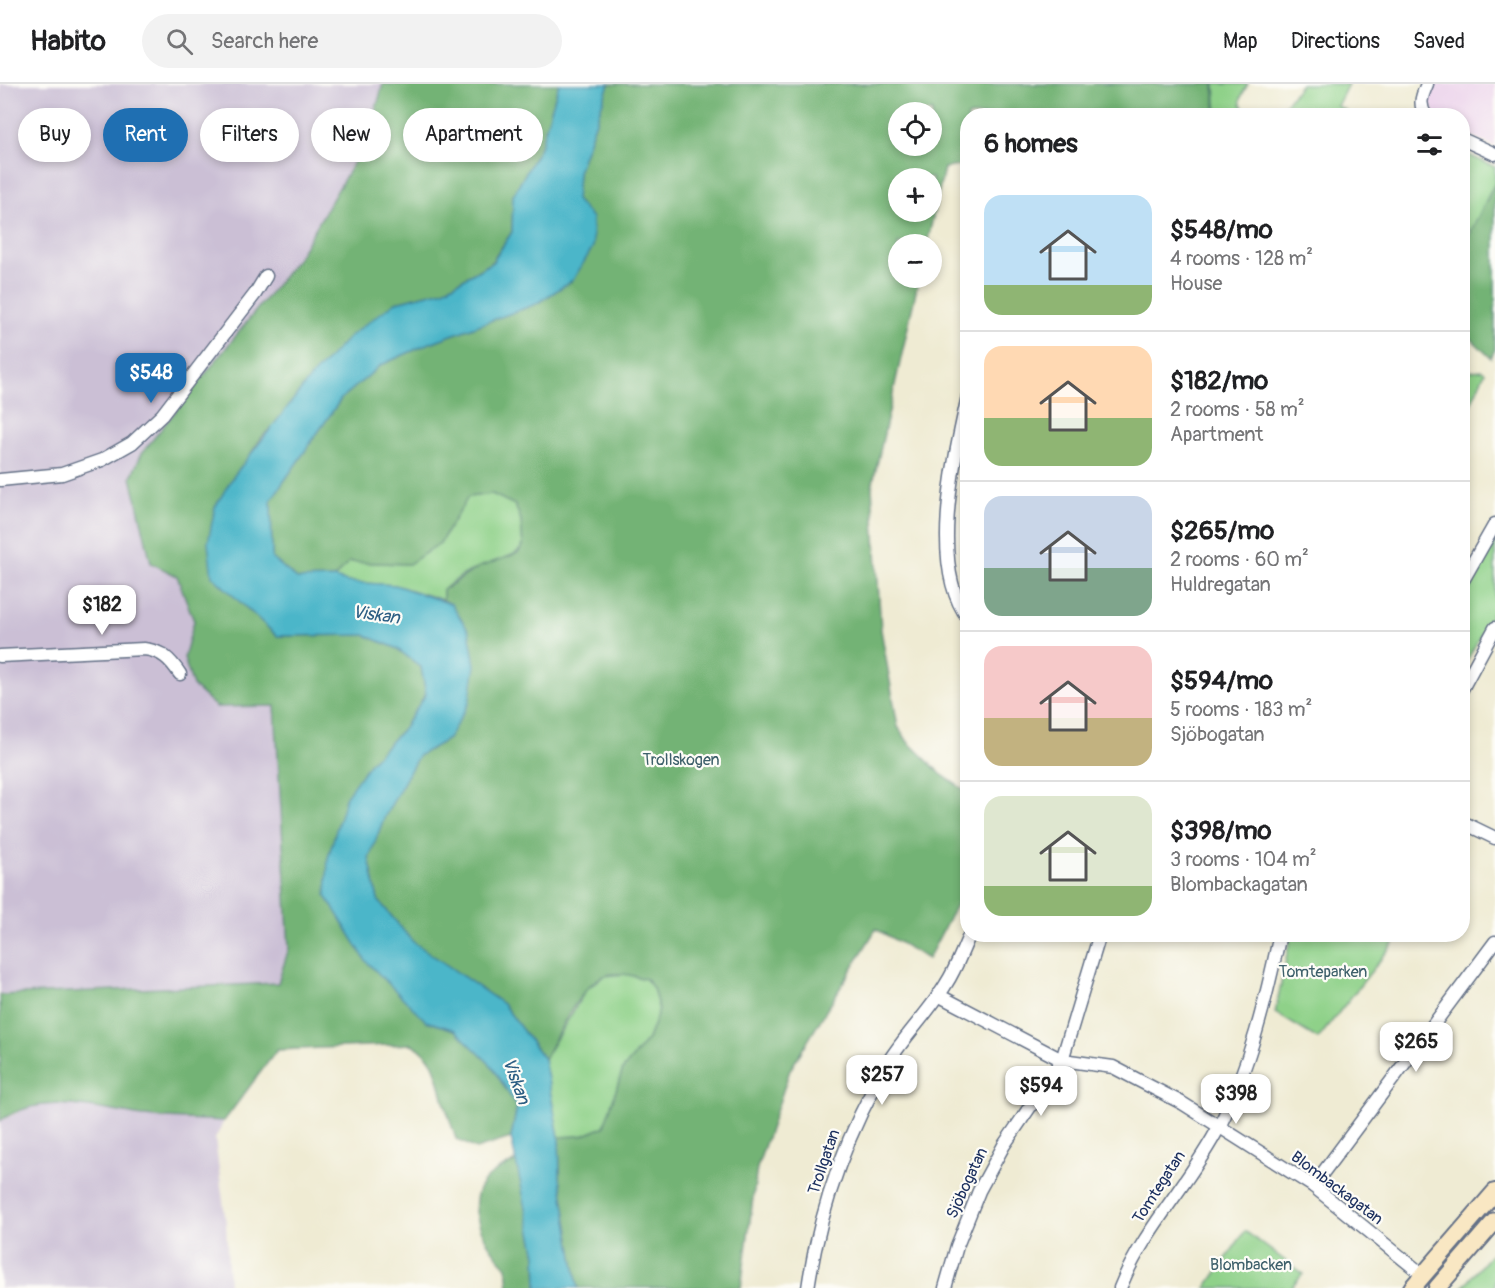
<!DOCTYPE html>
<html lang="en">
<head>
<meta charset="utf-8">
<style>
	body { margin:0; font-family:Pangolin,sans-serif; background:#f2f2f2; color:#202124; height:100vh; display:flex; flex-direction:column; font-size:22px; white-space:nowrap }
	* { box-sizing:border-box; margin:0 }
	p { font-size:20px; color:#757577 }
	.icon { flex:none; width:33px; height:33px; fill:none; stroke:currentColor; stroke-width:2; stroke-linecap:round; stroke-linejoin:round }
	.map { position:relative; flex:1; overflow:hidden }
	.side { position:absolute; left:960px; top:24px; width:510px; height:834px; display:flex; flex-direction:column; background:#fff; border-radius:24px; box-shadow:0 3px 9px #0003 }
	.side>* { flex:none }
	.banner { position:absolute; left:18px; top:24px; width:570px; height:54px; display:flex; gap:12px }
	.tools { position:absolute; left:888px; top:18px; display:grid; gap:12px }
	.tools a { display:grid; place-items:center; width:54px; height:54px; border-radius:50%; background:#fff; box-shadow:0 3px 9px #0003; font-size:30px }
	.price { position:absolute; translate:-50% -51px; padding:0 14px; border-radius:12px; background:#fff; color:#222; font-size:20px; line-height:39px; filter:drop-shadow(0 2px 3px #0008) }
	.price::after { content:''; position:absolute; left:50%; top:36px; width:18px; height:14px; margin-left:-9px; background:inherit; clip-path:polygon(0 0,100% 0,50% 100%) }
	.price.active { background:#1f6fb2; color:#fff }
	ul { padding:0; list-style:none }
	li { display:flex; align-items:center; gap:18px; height:150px; padding:0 24px }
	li+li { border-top:2px solid #e0e0e0 }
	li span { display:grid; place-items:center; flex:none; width:168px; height:120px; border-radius:18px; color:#555 }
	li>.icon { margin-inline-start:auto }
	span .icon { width:72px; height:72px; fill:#fffc; stroke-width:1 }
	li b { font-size:26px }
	h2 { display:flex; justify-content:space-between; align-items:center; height:72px; padding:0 24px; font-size:26px }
	.tag { padding:0 21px; border-radius:27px; background:#fff; box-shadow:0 3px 9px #0003; font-size:21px; line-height:54px }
	.tag.active { background:#1f6fb2; color:#fff }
	header { display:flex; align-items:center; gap:36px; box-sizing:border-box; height:84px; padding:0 30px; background:#fff; border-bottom:2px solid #e0e0e0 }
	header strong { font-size:28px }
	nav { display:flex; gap:33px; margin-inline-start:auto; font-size:21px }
	.search { width:420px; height:54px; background:#f2f2f2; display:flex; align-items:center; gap:15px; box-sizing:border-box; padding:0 21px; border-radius:33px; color:#757577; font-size:22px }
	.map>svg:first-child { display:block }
	.built { fill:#ebd1eb }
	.industrial { fill:#cbbfd5 }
	.green { fill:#8fd189; stroke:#558074; stroke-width:1.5 }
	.forest { fill:#73b375; stroke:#47716a; stroke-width:1.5; fill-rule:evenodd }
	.water { fill:#4bb6c9; stroke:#337294; stroke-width:1.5 }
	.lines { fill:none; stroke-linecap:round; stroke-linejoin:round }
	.street-casing { stroke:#657187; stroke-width:15 }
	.secondary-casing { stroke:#657187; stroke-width:20 }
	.street { stroke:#fff; stroke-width:12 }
	.secondary { stroke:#f9e7c3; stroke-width:16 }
	.labels { text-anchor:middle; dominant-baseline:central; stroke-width:4.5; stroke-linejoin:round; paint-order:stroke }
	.park-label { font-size:16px; fill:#3e606b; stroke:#fdfcf7 }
	.street-label { font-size:16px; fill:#1b2f5e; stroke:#fdfcf7 }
	.water-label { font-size:18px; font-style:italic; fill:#2c5e83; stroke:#fdfcf7 }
</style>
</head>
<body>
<header>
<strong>Habito</strong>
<div class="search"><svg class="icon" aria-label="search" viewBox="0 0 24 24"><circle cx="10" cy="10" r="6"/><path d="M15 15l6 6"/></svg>Search here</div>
<nav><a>Map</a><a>Directions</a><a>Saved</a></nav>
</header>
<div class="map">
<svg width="1495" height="1204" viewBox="0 0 1495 1204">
	<rect width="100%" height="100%" fill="#fdfcf7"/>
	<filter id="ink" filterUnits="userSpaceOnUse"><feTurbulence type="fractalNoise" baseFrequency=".0167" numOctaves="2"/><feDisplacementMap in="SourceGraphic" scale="12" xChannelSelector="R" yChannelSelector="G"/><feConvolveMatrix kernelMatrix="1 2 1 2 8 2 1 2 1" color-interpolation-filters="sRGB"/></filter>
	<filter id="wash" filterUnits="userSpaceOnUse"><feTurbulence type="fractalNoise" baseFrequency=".008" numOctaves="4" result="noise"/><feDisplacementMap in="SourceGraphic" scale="24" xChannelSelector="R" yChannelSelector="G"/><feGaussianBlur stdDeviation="1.35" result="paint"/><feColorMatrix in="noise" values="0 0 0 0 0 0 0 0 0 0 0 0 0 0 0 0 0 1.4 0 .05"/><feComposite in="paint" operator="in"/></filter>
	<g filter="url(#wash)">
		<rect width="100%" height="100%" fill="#efebd3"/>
		<path class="built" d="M1435,0H1495V63L1463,48L1462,32L1436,31L1427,16Z"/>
		<g class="industrial">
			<path d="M0,0H383L368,54L298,174L142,369L131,393L177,492L194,538L184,574L216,623L275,622L289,864L278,899L0,911Z"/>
			<path d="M80,1020L137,1031L224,1037L215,1055L226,1140L229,1204H0V1037L34,1021Z"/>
		</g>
		<g class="green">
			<path d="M1215,0H1248C1239,15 1236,20 1251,31H1217Z"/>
			<path d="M1301,0H1348L1337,22L1347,27L1345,31H1277Z"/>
			<path d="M1462,68L1495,83V99L1471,147L1463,143Z"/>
			<path d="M1482,286L1485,288L1468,326L1463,324V288Z"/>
			<path d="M492,410L515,421L521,436L523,462C514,475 494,477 480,483C467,488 454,496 443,506V516L395,501L348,498L334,494L349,478L409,480L440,459L468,413Z"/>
			<path d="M1495,456V524L1463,584V515Z"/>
			<path d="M1291,851V850L1400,851L1318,955L1275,929Z"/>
			<path d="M626,890L646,895L653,904L659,926L648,955L623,985L604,1043L582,1052L559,1053L544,975L586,906L604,892Z"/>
			<path d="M1245,1147L1303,1190L1290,1204H1206Z"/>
			<path d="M1495,1165V1204H1462Z"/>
		</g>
		<g class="forest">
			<path d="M383,0H559L540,63L513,112L512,148L491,179L444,206L396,218L262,353L215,423L212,492L277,552L365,551L396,564L421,583L426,610L403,645L369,680L328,774L426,937L455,946L491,981L517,1023L511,1054L476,1065L456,1055C452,1042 447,1028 443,1014C437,991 436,973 412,960L277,966L224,1037C195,1035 164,1035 136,1031C90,1024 41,1008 0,1037V911L278,899L289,864L275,622L216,623L193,602L184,574L194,537L177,492L151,479L131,393L142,369L298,174L368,54Z"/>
			<path d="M609,0H1214L1216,31L968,32L967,81L944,84L927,160H898V194H919L872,403L881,546L898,643L908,658L941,690L967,708V800L928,875L876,845L790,986L757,1084L741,1204H578L560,1094L559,1053L582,1052L604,1043L623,985L648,955L659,926L653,904L646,895C634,892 616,887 604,892C580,901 557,953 544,975L503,920L412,857L378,816L369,774L384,734L418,672L448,655L451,520L443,516V506L477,484L518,469L523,462L521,436L515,421L492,410L468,413L440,459L409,480L349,478L334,494L297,495L272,474L271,416L341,315L381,281L430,259L536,220L573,196L592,134L576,116L578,88ZM898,28H932V62H898ZM898,94H932V128H898Z"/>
			<path d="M1495,99V265L1491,274L1463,247V163Z"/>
			<path d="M517,1076L536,1171L537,1204H509L507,1183C484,1161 458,1115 492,1090C499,1085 509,1081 517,1076Z"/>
		</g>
		<path class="water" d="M559,0H609L578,88L576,116L592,134L593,163L573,196L536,220L430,259L381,281L341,315L271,416L272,474L297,495L334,494L348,498L395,501L451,520L469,547L475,581L469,619L448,655L418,672L384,734L369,774L378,816L412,857L503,920L544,975L559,1053L560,1094L578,1204H537L536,1171L511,1054L517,1023L491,981L455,946L426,937L366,877L326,812L328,774L346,712L369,680L403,645L426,610L421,583L396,564L365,551L277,552L212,492L208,459L215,423L233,393L311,293L351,251L396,218L444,206L492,179L512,148L513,112L540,63Z"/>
	</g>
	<g filter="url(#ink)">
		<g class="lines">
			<g class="street-casing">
				<g id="street">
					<path d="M1426,32C1418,20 1422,12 1427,0"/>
					<path d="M1462,55L1495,70"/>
					<path d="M968,312C955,372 928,482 968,534"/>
					<path d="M0,396L62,390L102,376L132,359L162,331L255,210L266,192"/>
					<path d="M1462,498L1495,440"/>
					<path d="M0,572L144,565C162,567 170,575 180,590"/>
					<path d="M1462,605L1495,544"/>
					<path d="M1462,738L1495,754"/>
					<path d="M938,911L1062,976L1113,983L1182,1019L1313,1102L1423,1191"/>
					<path d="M1313,1102L1495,858"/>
					<path d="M808,1204C820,1124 848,1046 889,977C906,950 930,927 946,900C956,885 962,867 970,850"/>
					<path d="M945,1204L957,1162L979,1107L1004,1061L1062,976L1100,850"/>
					<path d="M1120,1204C1144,1144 1191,1098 1220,1041C1250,982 1266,915 1280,850"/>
				</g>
			</g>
			<g class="secondary-casing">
				<g id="secondary">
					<path d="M1412,1204L1495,1108"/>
					<path d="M1437,1204L1495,1137"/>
				</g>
			</g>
			<use href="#street" class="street"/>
			<use href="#secondary" class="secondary"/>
		</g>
	</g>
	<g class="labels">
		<g class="park-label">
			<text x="681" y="676">Trollskogen</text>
			<text x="1323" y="888">Tomteparken</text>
			<text x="1251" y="1181">Blombacken</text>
		</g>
		<g class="street-label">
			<text transform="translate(824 1078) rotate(-71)">Trollgatan</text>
			<text transform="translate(967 1099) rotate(-65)">Sjöbogatan</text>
			<text transform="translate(1159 1103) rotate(-57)">Tomtegatan</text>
			<text transform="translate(1337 1104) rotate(37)">Blombackagatan</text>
		</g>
		<g class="water-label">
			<text transform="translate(376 531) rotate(8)">Viskan</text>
			<text transform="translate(516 997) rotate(70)">Viskan</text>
		</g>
	</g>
</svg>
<div class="tools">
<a><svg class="icon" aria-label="locate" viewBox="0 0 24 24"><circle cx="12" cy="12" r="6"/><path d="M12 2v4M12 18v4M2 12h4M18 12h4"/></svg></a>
<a>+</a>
<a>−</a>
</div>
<b class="price active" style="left:151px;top:320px">$548</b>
<b class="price" style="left:102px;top:552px">$182</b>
<b class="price" style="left:1416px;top:989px">$265</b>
<b class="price" style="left:882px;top:1022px">$257</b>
<b class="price" style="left:1041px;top:1033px">$594</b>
<b class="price" style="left:1236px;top:1041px">$398</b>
<div class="banner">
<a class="tag">Buy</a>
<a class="tag active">Rent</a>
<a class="tag">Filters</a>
<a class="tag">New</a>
<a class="tag">Apartment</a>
</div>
<section class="side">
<h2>6 homes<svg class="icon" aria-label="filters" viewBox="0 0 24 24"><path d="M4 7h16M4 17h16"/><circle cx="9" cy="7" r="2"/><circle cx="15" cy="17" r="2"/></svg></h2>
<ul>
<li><span style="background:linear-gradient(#bfe0f5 75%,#8fb573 0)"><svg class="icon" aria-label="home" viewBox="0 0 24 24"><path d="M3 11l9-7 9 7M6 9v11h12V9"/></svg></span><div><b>$548/mo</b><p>4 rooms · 128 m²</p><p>House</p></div></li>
<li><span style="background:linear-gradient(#ffd9b3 60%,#8fb573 0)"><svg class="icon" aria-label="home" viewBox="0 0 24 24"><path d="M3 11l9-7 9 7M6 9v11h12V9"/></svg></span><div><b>$182/mo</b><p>2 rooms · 58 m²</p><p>Apartment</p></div></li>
<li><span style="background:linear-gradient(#c9d6e8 60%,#7fa58c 0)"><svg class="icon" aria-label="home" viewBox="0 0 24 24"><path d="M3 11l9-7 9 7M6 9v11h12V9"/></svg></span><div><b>$265/mo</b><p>2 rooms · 60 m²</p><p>Huldregatan</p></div></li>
<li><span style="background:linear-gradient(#f6c9c9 60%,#c2b280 0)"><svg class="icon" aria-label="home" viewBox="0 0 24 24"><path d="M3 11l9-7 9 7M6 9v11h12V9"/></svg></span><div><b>$594/mo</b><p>5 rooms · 183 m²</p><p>Sjöbogatan</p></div></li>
<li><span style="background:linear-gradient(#dfe7d0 75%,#8fb573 0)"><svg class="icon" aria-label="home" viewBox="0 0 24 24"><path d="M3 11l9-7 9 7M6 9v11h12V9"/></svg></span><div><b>$398/mo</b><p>3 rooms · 104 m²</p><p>Blombackagatan</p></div></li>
</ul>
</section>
</div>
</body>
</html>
